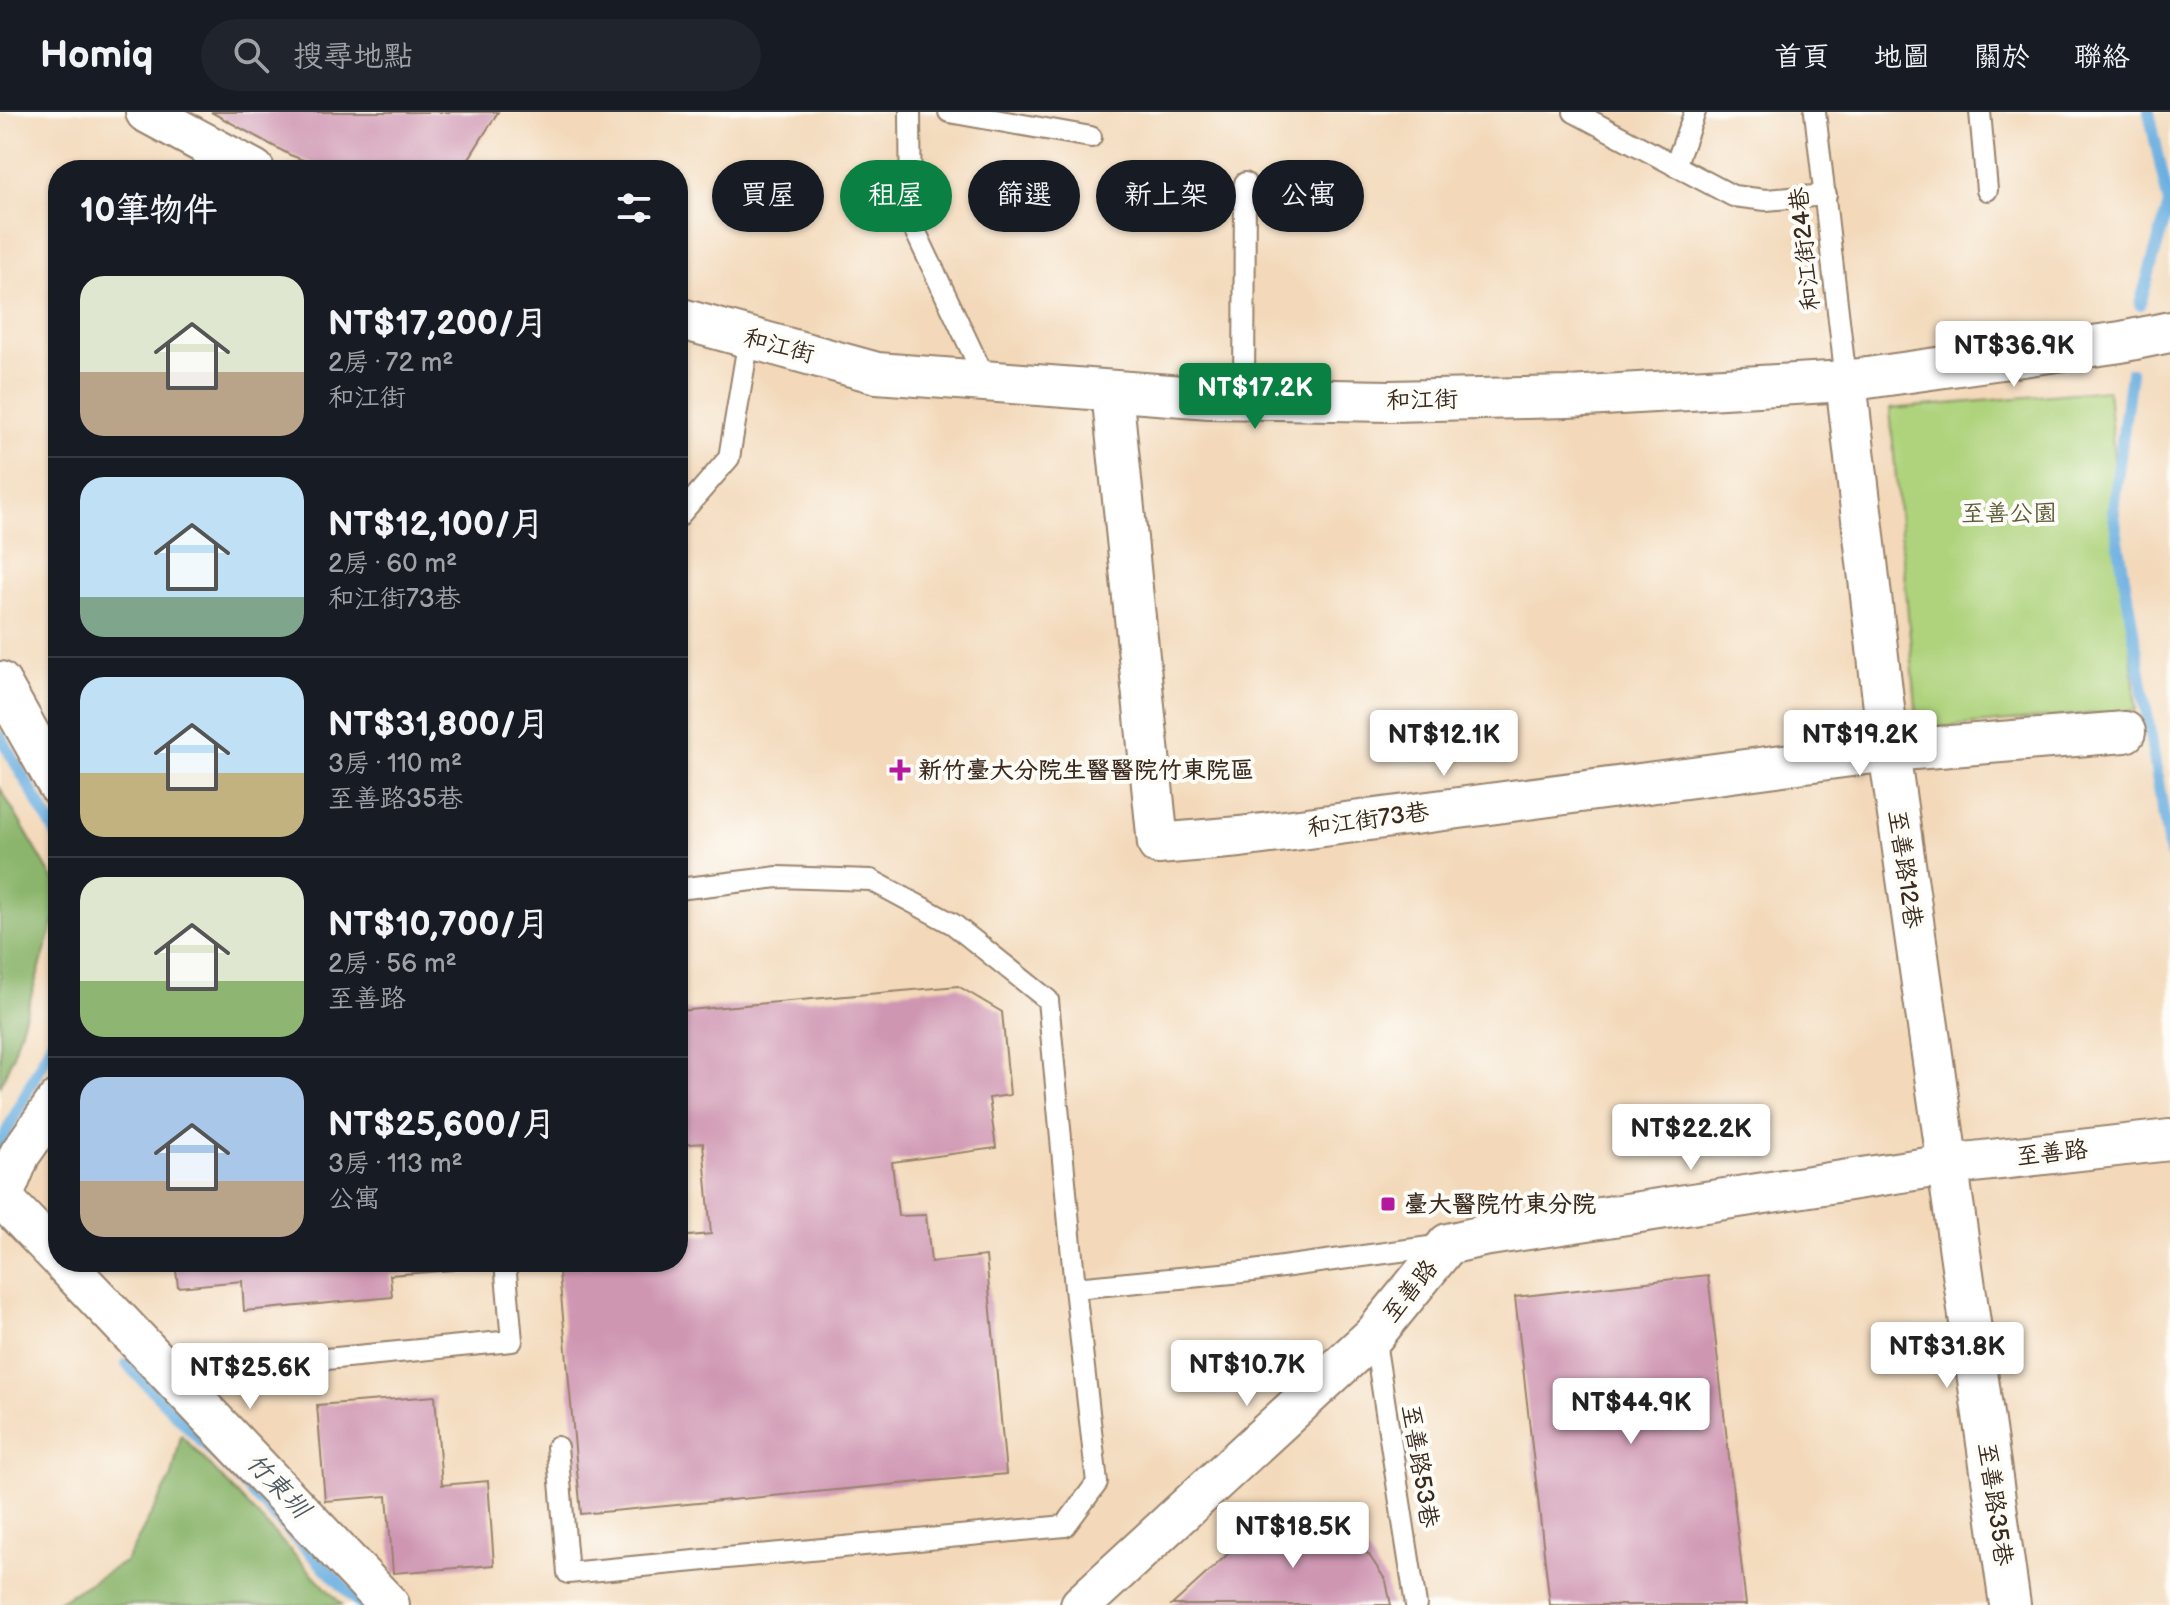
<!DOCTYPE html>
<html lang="zh-TW">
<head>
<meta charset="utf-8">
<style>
	body { margin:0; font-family:"Balsamiq Sans","LXGW WenKai TC",sans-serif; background:#20242c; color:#f1f3f6; height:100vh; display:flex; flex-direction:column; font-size:30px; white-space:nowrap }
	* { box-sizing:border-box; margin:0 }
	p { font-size:26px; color:#9ea1a6 }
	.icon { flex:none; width:44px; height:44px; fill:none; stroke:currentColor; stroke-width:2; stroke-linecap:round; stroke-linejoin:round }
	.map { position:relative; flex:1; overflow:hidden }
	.details { position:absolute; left:48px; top:48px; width:640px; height:1112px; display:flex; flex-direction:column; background:#171b24; border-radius:32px; box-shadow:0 2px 6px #0004 }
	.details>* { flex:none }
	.top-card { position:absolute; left:712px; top:48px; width:760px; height:72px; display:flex; gap:16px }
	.price { position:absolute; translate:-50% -68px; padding:0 18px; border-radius:8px; background:#fff; color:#222; font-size:26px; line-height:52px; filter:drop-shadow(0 2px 4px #0008) }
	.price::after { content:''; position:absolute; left:50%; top:48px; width:24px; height:18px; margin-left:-12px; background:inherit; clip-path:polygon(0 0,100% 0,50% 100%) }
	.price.on { background:#0b8043; color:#fff }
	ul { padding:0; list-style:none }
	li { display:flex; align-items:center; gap:24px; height:200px; padding:0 32px }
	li+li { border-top:2px solid #363941 }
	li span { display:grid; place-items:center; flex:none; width:224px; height:160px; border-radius:24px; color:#555 }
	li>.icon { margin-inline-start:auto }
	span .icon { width:96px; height:96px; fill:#fffc; stroke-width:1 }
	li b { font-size:34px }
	h2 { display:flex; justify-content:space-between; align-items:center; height:96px; padding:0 32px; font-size:34px }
	.pill { padding:0 28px; border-radius:36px; background:#171b24; box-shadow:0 2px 6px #0004; font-size:28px; line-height:72px }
	.pill.on { background:#0b8043; color:#fff }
	header { display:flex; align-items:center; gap:48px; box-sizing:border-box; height:112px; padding:0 40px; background:#171b24; border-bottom:2px solid #363941 }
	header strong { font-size:38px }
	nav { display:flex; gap:44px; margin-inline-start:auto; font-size:28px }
	.search { width:560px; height:72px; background:#20242c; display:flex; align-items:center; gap:20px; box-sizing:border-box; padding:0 28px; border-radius:44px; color:#9ea1a6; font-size:30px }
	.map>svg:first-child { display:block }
	.green { fill:#afd37d; stroke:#757e4e; stroke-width:2 }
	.forest { fill:#8bb56c; stroke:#637045; stroke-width:2 }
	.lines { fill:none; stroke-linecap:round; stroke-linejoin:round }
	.stream { stroke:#6bafe0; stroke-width:12 }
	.building { fill:#cf96b2 }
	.service-casing { stroke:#97826c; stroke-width:24 }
	.minor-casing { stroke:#97826c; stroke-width:44 }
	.service { stroke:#fff; stroke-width:20 }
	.minor { stroke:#fff; stroke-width:40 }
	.poi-dot { fill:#b5179e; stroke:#fdfcf7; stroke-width:3 }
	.labels { text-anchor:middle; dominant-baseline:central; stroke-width:8; stroke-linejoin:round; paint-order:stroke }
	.street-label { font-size:24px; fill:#3b2a1e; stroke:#fdfcf7 }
	.park-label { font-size:24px; fill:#5e5d3a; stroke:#fdfcf7 }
	.poi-label { font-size:24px; font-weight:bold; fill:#3b2a1e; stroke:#fdfcf7; text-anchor:start }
	.water-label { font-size:26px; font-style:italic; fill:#4c5962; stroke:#fdfcf7 }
</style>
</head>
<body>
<header>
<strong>Homiq</strong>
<div class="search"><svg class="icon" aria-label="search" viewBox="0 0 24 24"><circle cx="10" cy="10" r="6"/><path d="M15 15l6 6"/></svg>搜尋地點</div>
<nav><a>首頁</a><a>地圖</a><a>關於</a><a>聯絡</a></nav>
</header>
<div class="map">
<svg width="2170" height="1493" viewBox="0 0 2170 1493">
	<rect width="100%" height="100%" fill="#fdfcf7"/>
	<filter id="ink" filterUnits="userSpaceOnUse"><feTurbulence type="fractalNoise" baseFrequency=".0125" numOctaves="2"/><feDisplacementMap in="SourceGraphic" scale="16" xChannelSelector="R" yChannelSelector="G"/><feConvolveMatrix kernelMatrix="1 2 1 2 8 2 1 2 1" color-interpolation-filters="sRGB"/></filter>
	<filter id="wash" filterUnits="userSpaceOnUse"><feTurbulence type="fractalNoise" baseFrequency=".006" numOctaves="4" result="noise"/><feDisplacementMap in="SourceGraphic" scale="32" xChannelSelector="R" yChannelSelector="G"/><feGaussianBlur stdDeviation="1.8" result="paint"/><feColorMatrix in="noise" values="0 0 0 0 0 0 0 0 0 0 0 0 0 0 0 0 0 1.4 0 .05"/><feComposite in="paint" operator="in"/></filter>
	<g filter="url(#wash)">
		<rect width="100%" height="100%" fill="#f3d9ba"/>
		<path class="green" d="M2108,278L2136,598L1918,617L1890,297Z"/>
		<g class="forest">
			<path d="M0,676L58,775V797L12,946L0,975Z"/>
			<path d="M181,1323L342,1493H53L126,1449L172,1364Z"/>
		</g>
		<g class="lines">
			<g class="stream">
				<path d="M2140,192L2169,93L2149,0"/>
				<path d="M2131,261L2113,398L2170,742"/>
				<path d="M0,624L58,725"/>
				<path d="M0,1033L58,918"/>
				<path d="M127,1252L361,1493"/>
			</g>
		</g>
		<g id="blocks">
			<g class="building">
				<path d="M211,0H498L468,48L485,58H330L290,43Z"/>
				<path d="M958,874L1002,900L1010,983L989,986L996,1036L892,1050L898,1104L926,1103L931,1150L986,1144L1006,1362L581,1402L558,1150H678V1125L711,1122L703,1031L678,1033V899Z"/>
				<path d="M175,1150H453V1158L390,1163L392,1185L244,1199L242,1169L178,1175Z"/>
				<path d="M1708,1163L1746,1493H1550L1515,1185Z"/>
				<path d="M435,1284L442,1373L488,1369L494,1453L393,1461L387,1384L325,1389L317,1293Z"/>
				<path d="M1307,1404L1347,1421L1369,1443L1386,1469L1391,1493H1172L1262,1411Z"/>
			</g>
		</g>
	</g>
	<g filter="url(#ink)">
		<use href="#blocks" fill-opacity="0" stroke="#97826c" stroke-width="2"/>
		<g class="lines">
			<g class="service-casing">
				<g id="service">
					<path d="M910,0L911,110L986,269"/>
					<path d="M949,0L1091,25"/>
					<path d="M1574,0L1733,84L1766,88L1826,83"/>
					<path d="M1815,0L1846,269"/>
					<path d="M1980,0L1987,78"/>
					<path d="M1675,54L1695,0"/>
					<path d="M1244,287L1245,71"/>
					<path d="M678,405L729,346L749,226"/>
					<path d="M1075,1176L1253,1159L1444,1133"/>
					<path d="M1374,1223L1416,1493"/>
					<path d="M326,1247L512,1229L505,1150"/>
					<path d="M557,1335L568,1461L1065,1414L1097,1371L1075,1176L1048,888L953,812L871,768L778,765L678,777"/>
				</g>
			</g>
			<g class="minor-casing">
				<g id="minor">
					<path d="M146,0L254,58"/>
					<path d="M678,206L877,261L1210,286L1390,289L1568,285L1846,269L2121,230L2170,220"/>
					<path d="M1846,269L1889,639L2010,1493"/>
					<path d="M1112,279L1158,732L1240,725L1889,639L2125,620"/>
					<path d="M0,570L58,673"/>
					<path d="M58,988L20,1042L2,1086L58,1144"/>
					<path d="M63,1150L389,1493"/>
					<path d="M1081,1493L1374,1223L1448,1132L1483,1124L1947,1053L2170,1028"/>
				</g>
			</g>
			<use href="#service" class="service"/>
			<use href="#minor" class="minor"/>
		</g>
	</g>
	<g class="poi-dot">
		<path d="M896 646h8v8h8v8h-8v8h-8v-8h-8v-8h8z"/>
		<rect x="1380" y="1084" width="16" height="16" rx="4"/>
	</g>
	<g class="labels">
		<g class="street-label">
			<text transform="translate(1805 137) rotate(-96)">和江街24巷</text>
			<text transform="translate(779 234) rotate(15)">和江街</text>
			<text transform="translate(1422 288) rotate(-1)">和江街</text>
			<text transform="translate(1368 708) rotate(-8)">和江街73巷</text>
			<text transform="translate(1905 757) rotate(82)">至善路12巷</text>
			<text transform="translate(2052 1041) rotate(-6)">至善路</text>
			<text transform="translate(1410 1179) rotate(-51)">至善路</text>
			<text transform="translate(1420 1354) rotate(81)">至善路53巷</text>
			<text transform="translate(1995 1392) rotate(82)">至善路35巷</text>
		</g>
		<g class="park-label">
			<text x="2009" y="401">至善公園</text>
		</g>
		<g class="poi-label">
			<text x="918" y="658">新竹臺大分院生醫醫院竹東院區</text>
			<text x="1404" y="1092">臺大醫院竹東分院</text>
		</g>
		<g class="water-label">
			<text transform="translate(277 1374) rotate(46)">竹東圳</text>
		</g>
	</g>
</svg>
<b class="price" style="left:2014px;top:277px">NT$36.9K</b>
<b class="price on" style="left:1255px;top:319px">NT$17.2K</b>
<b class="price" style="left:1444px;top:666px">NT$12.1K</b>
<b class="price" style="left:1860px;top:666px">NT$19.2K</b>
<b class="price" style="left:1691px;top:1060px">NT$22.2K</b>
<b class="price" style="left:1947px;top:1278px">NT$31.8K</b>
<b class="price" style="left:1247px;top:1296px">NT$10.7K</b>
<b class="price" style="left:250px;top:1299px">NT$25.6K</b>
<b class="price" style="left:1631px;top:1334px">NT$44.9K</b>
<b class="price" style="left:1293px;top:1458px">NT$18.5K</b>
<div class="top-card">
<a class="pill">買屋</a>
<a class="pill on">租屋</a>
<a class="pill">篩選</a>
<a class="pill">新上架</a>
<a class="pill">公寓</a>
</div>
<section class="details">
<h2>10筆物件<svg class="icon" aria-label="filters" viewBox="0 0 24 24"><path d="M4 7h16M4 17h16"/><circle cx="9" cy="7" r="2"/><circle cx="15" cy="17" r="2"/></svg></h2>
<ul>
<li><span style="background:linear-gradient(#dfe7d0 60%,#b9a48a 0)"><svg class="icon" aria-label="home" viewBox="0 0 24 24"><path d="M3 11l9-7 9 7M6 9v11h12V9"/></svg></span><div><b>NT$17,200/月</b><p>2房 · 72 m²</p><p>和江街</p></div></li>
<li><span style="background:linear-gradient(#bfe0f5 75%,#7fa58c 0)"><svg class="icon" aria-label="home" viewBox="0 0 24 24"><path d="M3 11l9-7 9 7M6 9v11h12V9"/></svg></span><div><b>NT$12,100/月</b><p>2房 · 60 m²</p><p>和江街73巷</p></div></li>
<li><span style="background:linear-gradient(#bfe0f5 60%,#c2b280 0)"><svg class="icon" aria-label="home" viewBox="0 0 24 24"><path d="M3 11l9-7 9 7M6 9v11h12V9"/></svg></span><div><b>NT$31,800/月</b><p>3房 · 110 m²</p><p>至善路35巷</p></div></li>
<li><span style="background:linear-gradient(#dfe7d0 65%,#8fb573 0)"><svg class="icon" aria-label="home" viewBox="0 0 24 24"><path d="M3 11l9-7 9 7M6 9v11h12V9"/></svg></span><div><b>NT$10,700/月</b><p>2房 · 56 m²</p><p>至善路</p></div></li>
<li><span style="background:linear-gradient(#a9c7e8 65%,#b9a48a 0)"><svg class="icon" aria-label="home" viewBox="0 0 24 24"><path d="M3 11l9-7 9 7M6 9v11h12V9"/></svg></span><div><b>NT$25,600/月</b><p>3房 · 113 m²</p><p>公寓</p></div></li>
</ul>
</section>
</div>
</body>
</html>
